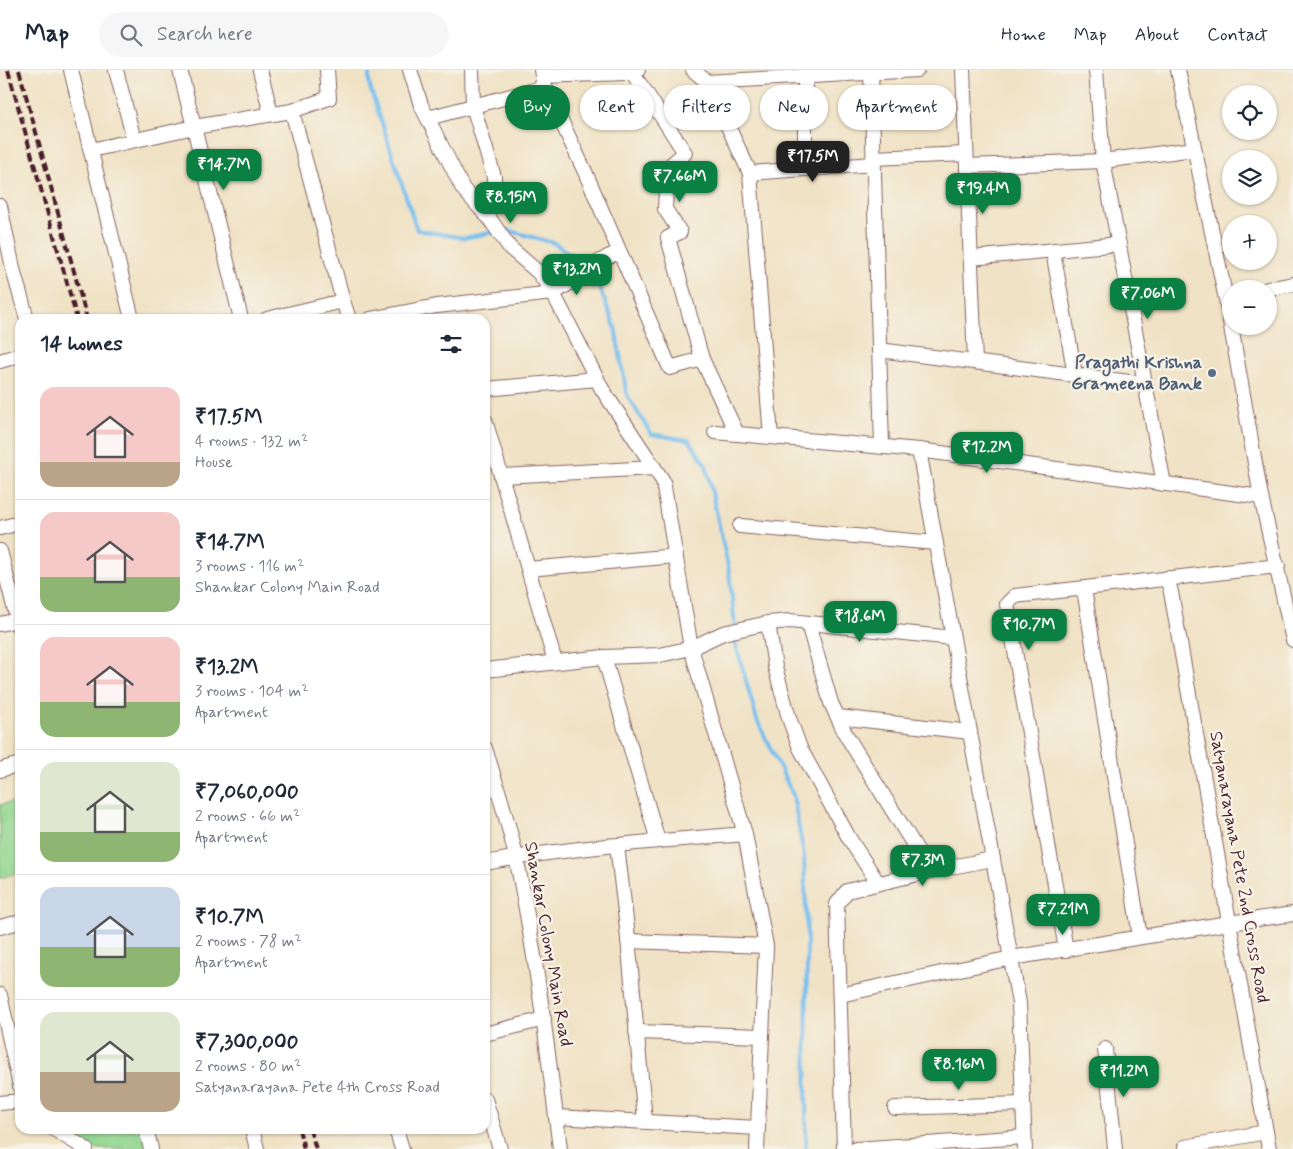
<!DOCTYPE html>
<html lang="en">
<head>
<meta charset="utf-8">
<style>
	body { margin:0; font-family:Mynerve,sans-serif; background:#f6f6f7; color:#1f2937; height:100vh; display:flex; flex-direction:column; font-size:19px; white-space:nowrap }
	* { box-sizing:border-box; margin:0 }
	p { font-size:16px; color:#747a83 }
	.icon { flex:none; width:28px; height:28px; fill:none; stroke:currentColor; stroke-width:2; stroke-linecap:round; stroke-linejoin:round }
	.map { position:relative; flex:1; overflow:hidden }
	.sheet { position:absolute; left:15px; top:244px; width:475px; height:820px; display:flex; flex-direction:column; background:#fff; border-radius:15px; box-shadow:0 1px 4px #0004 }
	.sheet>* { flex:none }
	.guide { position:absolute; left:505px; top:15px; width:475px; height:45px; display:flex; gap:10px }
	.controls { position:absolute; left:1222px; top:15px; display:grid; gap:10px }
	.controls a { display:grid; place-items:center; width:55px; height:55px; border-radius:50%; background:#fff; box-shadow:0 1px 4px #0004; font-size:25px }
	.price { position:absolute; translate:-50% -42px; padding:0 11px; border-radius:10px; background:#0b8043; color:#fff; font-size:16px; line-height:32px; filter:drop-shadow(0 1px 2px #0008) }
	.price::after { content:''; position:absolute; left:50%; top:30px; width:15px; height:11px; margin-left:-8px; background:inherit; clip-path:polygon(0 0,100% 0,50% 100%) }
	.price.active { background:#222; color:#fff }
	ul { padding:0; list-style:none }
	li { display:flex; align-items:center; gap:15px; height:125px; padding:0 25px }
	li+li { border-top:1px solid #e0e1e3 }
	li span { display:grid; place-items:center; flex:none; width:140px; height:100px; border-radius:15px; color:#555 }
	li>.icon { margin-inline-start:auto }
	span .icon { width:60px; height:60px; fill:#fffc; stroke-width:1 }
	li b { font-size:21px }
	h2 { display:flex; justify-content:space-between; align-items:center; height:60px; padding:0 25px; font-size:21px }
	.tag { padding:0 18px; border-radius:22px; background:#fff; box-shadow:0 1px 4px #0004; font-size:18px; line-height:45px }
	.tag.active { background:#0b8043; color:#fff }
	header { display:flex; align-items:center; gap:30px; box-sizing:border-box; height:70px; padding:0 25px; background:#fff; border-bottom:1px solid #e0e1e3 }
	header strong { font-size:24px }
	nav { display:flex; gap:28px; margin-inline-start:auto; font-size:18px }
	.search { width:350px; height:45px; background:#f6f6f7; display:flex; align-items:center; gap:12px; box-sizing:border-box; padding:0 18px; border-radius:28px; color:#747a83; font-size:19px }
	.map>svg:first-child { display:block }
	.green { fill:#91d68f; stroke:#6e7a5d }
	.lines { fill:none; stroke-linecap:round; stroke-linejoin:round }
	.stream { stroke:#77bfef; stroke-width:4 }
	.minor-casing { stroke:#846361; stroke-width:16 }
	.minor { stroke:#fff; stroke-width:14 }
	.rail { stroke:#4a1f2b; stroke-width:4; stroke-dasharray:8 4; stroke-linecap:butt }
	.service-dot { fill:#5c6f8a; stroke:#f7f3e8; stroke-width:2 }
	.labels { text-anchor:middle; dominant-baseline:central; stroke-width:4.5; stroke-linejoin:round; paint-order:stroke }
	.service-label { font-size:18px; font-weight:bold; fill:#4e5e75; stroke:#f7f3e8; text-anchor:end }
	.street-label { font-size:18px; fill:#4a1f2b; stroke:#f7f3e8 }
</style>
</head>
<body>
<header>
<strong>Map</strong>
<div class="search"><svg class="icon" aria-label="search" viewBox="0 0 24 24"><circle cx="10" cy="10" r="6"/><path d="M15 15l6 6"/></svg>Search here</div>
<nav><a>Home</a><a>Map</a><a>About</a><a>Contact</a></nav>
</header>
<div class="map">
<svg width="1293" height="1079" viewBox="0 0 1293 1079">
	<rect width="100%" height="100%" fill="#f7f3e8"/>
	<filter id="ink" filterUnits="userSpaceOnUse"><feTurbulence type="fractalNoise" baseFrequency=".02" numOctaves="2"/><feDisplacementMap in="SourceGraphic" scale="10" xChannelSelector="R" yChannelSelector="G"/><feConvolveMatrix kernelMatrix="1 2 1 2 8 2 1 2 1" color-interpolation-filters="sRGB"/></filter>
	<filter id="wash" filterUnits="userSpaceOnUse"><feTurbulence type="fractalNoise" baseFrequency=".0096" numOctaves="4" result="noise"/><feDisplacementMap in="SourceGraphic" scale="20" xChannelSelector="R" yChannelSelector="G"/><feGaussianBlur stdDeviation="1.12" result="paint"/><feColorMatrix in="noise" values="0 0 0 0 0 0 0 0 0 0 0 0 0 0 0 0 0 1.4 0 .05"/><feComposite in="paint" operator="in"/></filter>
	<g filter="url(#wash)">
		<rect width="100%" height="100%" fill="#f0e2c5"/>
		<g class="green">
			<path d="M20,730V802L0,808V735Z"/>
			<path d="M58,1059H144L148,1079H90Z"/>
		</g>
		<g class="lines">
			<g class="stream">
				<path d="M369,0V14L417,160L464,168L494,162"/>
				<path d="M501,161L507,160L554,173L587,196"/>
				<path d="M593,201L615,257L627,325L651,364L689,370L706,395L729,501L735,556"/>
				<path d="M735,563L736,575L757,650L793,725L804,786L807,867L806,1079"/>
			</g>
		</g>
	</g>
	<g filter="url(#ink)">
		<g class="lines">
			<g class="minor-casing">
				<g id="minor">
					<path d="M71,0L132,249"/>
					<path d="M116,0L134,70"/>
					<path d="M180,0L241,249"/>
					<path d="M260,0L271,44"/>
					<path d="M410,0L421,35L463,119L489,148L510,178L539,203L553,223L602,319L663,411L691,578L745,764L766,876L757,1079"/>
					<path d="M472,0L473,36L545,17"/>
					<path d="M541,0L543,12L586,104L670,298L702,289L737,364"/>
					<path d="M693,0L707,12L750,103L771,367"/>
					<path d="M871,0L882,377"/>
					<path d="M963,0L975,292"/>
					<path d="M1096,0L1103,91L1164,414"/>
					<path d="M1178,0L1227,234L1261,427L1293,570"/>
					<path d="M631,2L645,21L685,83L667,98L665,139L680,162L668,168L702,289"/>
					<path d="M542,6L626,3L638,0"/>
					<path d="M707,12L917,0"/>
					<path d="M292,41L329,28L327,0"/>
					<path d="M428,48L473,36L494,107V123L484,143"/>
					<path d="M91,80L194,57L292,41L343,231L349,249"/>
					<path d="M873,88L966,84"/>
					<path d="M967,96L1103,91L1194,79"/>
					<path d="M805,99V0"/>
					<path d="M750,103L874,94"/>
					<path d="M0,136L14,203L27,249"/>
					<path d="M1053,181L1075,305"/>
					<path d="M971,188L1119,174"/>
					<path d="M1267,219L1293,214"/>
					<path d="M267,249L343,231"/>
					<path d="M370,249L437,236L553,223C577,211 594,191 619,182"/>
					<path d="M879,280L1145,314"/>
					<path d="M0,291L20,285"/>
					<path d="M485,319L597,309"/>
					<path d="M485,350L555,592"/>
					<path d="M715,362L919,380L1261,427"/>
					<path d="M919,380L1019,933L1025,1079"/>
					<path d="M501,406L654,398"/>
					<path d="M740,456L936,473"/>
					<path d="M0,458L20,453"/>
					<path d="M0,481L20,560"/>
					<path d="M528,499L676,486"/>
					<path d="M1167,508L1171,522L1269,1079"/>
					<path d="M1084,519L1140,867"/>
					<path d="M768,553L790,551L953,568"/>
					<path d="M0,554L17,550"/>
					<path d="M808,554L831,633L846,665L930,801"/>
					<path d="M604,587L658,771"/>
					<path d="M485,600L604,587L660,585L691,578L723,563L768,553L775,597L789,648L800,678L849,768L878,813"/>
					<path d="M838,647L970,662"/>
					<path d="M485,678C496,714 508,750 516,787C536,884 548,981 560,1079"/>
					<path d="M0,700L20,694"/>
					<path d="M617,776L627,858L645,1051"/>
					<path d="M485,793C571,777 659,771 745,764"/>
					<path d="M0,857L20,852"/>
					<path d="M628,871L766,876"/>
					<path d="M1066,880L1007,534L1015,526L1278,496"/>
					<path d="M0,925L20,1016"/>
					<path d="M840,925L1011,888L1229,853L1293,844"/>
					<path d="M636,962L762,966"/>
					<path d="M485,964L544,949"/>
					<path d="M1105,979L1115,1079"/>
					<path d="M485,1029L500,1079"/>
					<path d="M0,1033L20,1031"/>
					<path d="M895,1038L1023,1034"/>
					<path d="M556,1047L758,1058"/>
					<path d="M54,1059L86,1079"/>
					<path d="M146,1059L151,1079"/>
					<path d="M252,1059L257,1079"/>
					<path d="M396,1059L402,1079"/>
					<path d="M1185,1077L1266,1062"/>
					<path d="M844,1079L837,834L847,821L930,801L993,789"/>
					<path d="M856,1079L1024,1067"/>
				</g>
			</g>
			<use href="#minor" class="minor"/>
			<g class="rail">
				<path d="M8,0L77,249"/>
				<path d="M19,0L87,249"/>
				<path d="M299,1059L304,1079"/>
				<path d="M310,1059L316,1079"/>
			</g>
		</g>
	</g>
	<circle class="service-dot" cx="1212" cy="303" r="5"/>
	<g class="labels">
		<g class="service-label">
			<text x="1202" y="293">Pragathi Krishna<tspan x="1202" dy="21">Grameena Bank</tspan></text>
		</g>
		<g class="street-label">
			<text transform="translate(1239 797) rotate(80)">Satyanarayana Pete 2nd Cross Road</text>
			<text transform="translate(548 874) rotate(80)">Shankar Colony Main Road</text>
		</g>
	</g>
</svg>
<div class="controls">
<a><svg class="icon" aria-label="locate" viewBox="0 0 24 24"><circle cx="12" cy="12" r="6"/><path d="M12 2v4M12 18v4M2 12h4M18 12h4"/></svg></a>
<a><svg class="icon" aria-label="layers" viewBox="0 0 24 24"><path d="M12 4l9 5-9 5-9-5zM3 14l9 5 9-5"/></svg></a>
<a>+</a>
<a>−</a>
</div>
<b class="price active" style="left:813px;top:113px">₹17.5M</b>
<b class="price" style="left:224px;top:121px">₹14.7M</b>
<b class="price" style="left:680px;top:133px">₹7.66M</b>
<b class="price" style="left:983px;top:145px">₹19.4M</b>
<b class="price" style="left:511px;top:154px">₹8.15M</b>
<b class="price" style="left:577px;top:226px">₹13.2M</b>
<b class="price" style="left:1148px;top:250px">₹7.06M</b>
<b class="price" style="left:987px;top:404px">₹12.2M</b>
<b class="price" style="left:860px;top:573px">₹18.6M</b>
<b class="price" style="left:1029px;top:581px">₹10.7M</b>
<b class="price" style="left:923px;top:817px">₹7.3M</b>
<b class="price" style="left:1063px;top:866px">₹7.21M</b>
<b class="price" style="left:959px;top:1021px">₹8.16M</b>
<b class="price" style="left:1124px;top:1028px">₹11.2M</b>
<div class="guide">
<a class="tag active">Buy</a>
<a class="tag">Rent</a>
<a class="tag">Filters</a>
<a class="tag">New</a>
<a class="tag">Apartment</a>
</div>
<section class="sheet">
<h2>14 homes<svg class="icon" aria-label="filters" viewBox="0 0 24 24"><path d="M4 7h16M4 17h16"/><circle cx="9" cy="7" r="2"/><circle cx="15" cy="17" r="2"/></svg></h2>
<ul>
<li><span style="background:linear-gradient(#f6c9c9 75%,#b9a48a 0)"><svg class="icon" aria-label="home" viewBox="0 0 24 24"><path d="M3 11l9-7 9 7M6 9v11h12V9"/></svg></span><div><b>₹17.5M</b><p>4 rooms · 132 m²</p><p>House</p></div></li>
<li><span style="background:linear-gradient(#f6c9c9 65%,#8fb573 0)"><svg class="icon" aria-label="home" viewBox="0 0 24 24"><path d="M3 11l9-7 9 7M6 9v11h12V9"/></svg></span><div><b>₹14.7M</b><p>3 rooms · 116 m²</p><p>Shankar Colony Main Road</p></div></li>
<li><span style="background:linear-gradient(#f6c9c9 65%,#8fb573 0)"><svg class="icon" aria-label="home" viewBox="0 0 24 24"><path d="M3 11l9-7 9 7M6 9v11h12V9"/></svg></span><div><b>₹13.2M</b><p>3 rooms · 104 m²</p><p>Apartment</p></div></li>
<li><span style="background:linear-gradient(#dfe7d0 70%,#8fb573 0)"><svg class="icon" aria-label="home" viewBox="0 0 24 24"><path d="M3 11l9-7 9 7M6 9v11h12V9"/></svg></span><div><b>₹7,060,000</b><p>2 rooms · 66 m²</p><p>Apartment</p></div></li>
<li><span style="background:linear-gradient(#c9d6e8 60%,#8fb573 0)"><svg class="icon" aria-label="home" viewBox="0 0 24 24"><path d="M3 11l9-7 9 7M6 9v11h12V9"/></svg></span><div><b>₹10.7M</b><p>2 rooms · 78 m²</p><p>Apartment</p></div></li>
<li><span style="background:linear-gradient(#dfe7d0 60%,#b9a48a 0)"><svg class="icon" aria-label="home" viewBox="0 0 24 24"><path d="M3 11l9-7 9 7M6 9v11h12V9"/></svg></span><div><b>₹7,300,000</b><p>2 rooms · 80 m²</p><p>Satyanarayana Pete 4th Cross Road</p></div></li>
</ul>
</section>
</div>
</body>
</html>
